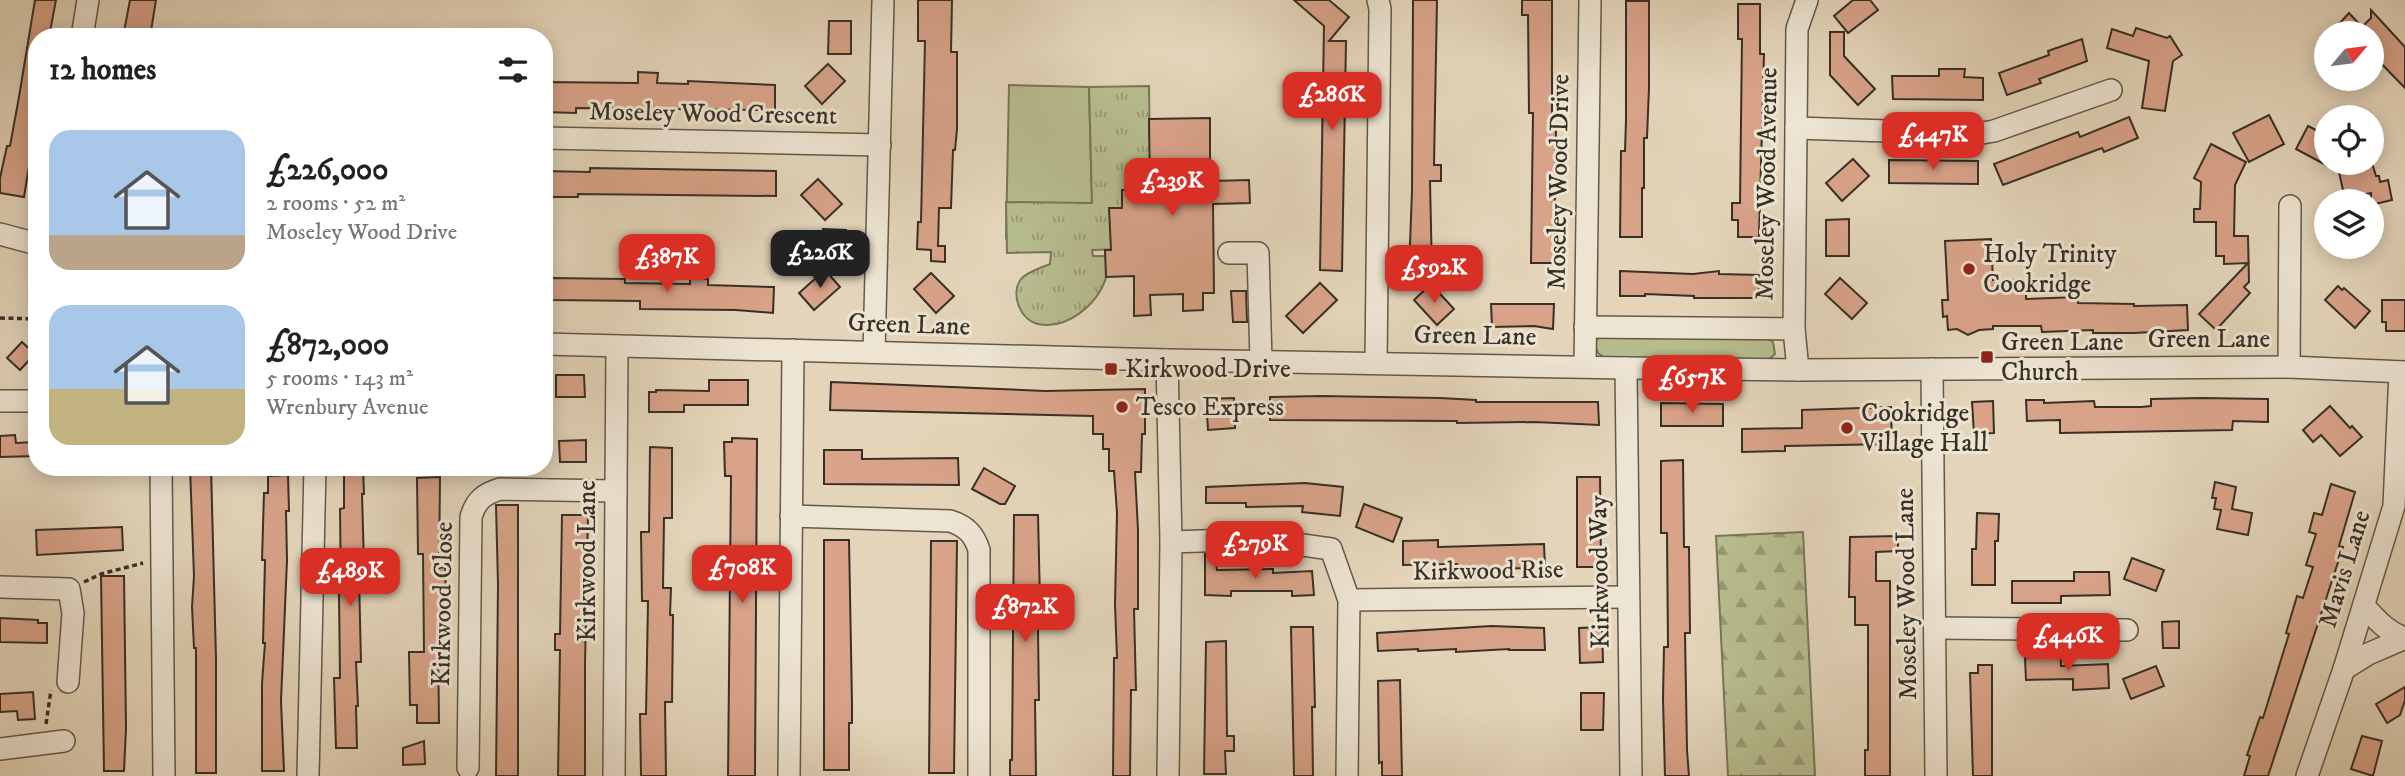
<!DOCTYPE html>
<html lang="en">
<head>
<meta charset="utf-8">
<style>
	body { margin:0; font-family:"IM FELL DW Pica",serif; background:#f6f6f6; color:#222; height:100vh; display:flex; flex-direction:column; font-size:26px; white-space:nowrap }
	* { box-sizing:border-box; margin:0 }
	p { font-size:23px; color:#767676 }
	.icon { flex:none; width:38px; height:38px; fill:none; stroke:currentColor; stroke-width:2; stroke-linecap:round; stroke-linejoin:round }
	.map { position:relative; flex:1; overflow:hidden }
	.drawer { position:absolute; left:28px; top:28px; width:525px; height:448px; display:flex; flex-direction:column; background:#fff; border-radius:28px; box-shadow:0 4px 18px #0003 }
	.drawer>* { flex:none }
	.needle { width:46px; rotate:61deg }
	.fabs { position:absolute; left:2314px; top:21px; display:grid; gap:14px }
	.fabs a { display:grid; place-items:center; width:70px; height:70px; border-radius:50%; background:#fff; box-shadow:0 4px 18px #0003; font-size:35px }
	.price { position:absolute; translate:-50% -60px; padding:0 16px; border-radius:14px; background:#d93025; color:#fff; font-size:23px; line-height:46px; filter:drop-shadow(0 2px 4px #0008) }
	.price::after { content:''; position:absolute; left:50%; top:42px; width:21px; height:16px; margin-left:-10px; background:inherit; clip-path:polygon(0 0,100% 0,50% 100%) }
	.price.selected { background:#222; color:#fff }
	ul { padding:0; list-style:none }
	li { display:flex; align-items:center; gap:21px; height:175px; padding:0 21px }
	li span { display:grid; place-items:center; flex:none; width:196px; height:140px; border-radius:21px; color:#555 }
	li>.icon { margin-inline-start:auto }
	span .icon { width:84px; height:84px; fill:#fffc; stroke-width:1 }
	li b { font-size:30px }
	h2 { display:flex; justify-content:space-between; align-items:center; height:84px; padding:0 21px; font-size:30px }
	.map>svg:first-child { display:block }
	.green { fill:#b7bc8e; stroke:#77765a; stroke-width:2 }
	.forest { fill:url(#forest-firs); stroke:#77765a; stroke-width:2 }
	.park { fill:url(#park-tufts); stroke:#77765a; stroke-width:2 }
	.building { fill:#d9a389; stroke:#373026; stroke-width:2 }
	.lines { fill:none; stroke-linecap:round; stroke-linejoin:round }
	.minor-casing { stroke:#62594b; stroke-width:24 }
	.path { stroke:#373026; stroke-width:3.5; stroke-dasharray:5 3.5; stroke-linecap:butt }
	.minor { stroke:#ede4d2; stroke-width:21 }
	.poi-dot { fill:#8f2418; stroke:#ede4d2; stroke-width:2.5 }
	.labels { text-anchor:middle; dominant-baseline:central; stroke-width:6; stroke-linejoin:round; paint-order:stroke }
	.street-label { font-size:26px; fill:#373026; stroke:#ede4d2 }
	.poi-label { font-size:26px; fill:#373026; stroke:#ede4d2; text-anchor:start }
</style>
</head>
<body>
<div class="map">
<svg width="2405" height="776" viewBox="0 0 2405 776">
	<defs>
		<pattern id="forest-firs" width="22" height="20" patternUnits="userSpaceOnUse" patternTransform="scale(1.75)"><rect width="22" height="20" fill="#b7bc8e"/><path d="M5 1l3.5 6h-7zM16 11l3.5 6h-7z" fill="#969974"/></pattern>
		<pattern id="park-tufts" width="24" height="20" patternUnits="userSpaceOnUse" patternTransform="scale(1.75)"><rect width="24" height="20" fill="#b7bc8e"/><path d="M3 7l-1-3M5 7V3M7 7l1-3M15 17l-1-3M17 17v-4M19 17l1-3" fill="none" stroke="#969974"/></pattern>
	</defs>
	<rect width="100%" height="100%" fill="#e4d5ba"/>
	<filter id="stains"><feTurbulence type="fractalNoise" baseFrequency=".00286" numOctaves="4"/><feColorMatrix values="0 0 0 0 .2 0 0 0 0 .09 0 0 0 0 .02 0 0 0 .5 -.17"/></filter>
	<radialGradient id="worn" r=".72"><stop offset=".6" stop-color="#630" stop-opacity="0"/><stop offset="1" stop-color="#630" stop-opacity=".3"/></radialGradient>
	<g class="green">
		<path d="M1009,85L1089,87L1092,203L1006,238Z"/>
		<path d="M1603,336L1768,339L1773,342L1775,354L1769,359L1763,360L1605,358L1598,353L1595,345L1597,339Z"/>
	</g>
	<path class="forest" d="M1803,532L1815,776H1728L1716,536Z"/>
	<path class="park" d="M1149,86L1150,164L1156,190H1122V208H1109L1127,249L1092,250L1093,256H1106C1106,262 1108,272 1106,278C1097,305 1067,330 1038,324C1020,320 1010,294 1021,279C1028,271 1041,268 1050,264L1051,252L1007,253L1006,202L1092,203L1089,87Z"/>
	<g class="building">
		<path d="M35,0H56L49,37H37V117L24,197L0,193V178L7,146H10L19,97Z"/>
		<path d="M130,0H156L150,37H123Z"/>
		<path d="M918,0H952L951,52H957V129L955,150H953L951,208H939L938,246H945V262L931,261V250L917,249L918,222H921L925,41H918Z"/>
		<path d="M1294,0H1329L1349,17L1329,41H1346L1342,271L1320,270L1324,26Z"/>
		<path d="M1413,0H1437L1434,165H1441V181H1430L1432,273L1409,272L1412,191Z"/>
		<path d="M1522,0H1552V128H1556L1554,263H1531L1533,113H1529L1528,15H1522Z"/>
		<path d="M1853,0H1870L1878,10L1848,33L1834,16Z"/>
		<path d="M1626,1H1649V88L1647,138H1644V188H1642V237H1620L1621,151H1625L1626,120Z"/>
		<path d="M1738,4H1760V54H1764L1759,237H1738V220H1732V203H1740L1742,39H1738Z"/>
		<path d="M2371,10L2405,47V88L2371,53V33H2348L2339,24L2349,13L2362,27L2371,18Z"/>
		<path d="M829,21H851V54H828Z"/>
		<path d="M2136,28L2167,38L2170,36L2182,55L2173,61L2165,111L2142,108L2149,61L2107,48L2112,29L2133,36Z"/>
		<path d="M1830,32H1844V56L1875,89L1858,105L1830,75Z"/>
		<path d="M2082,39L2087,61L2039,79L2041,83L2007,95L1999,73L2049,55L2048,51Z"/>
		<path d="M828,64L845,81L822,104L805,86Z"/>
		<path d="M1939,69H1965L1964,77L1983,78V100L1893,99L1892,76H1939Z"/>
		<path d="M638,72L658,73L657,83L688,84V81L775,85V110L576,108V113L544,112V82L638,83Z"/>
		<path d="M2269,115L2284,144L2249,162L2233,133Z"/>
		<path d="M2129,117L2138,138L2104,152L2102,148L2003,185L1994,164L2078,132L2080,137Z"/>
		<path d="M1210,118V181L1249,180L1250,203L1213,204L1214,293H1203V310L1183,311V294L1150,295L1151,315L1134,316V276L1106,277L1105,250H1111L1109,208H1122V190H1150L1149,119Z"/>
		<path d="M2308,126L2326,135V165L2296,149Z"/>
		<path d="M2211,144L2246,162L2235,185L2234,236H2248L2249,282L2244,287L2250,293L2216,330L2199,314L2248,263L2224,264V256H2216V222H2194V209H2200L2201,182L2194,178Z"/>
		<path d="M1853,159L1869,176L1842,201L1826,183Z"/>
		<path d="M1889,160L1978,161V184L1889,183Z"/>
		<path d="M2337,163H2372L2376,176H2379L2380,182L2388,180L2392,200L2371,205V193L2345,199Z"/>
		<path d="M590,168L776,171V196L578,194V197H544V171L590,172Z"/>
		<path d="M818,179L842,204L825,220L801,195Z"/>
		<path d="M1849,219V256H1826V220Z"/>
		<path d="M823,229L846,230L845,262H822Z"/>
		<path d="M1991,239L1993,280H2022L2023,290L2026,291V299L2078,297V303L2134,304V306L2187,305L2188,330L2134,333H2093V330L2042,332L2041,326H1993V329L1979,330L1968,335L1957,329L1948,330L1947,316L1943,317L1942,300H1948L1945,241Z"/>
		<path d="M825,270L840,287L814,310L799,293Z"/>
		<path d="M1620,271L1693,274L1719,271V274L1759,275V298H1694V296L1645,294V296H1620Z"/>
		<path d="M931,273L954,296L936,313L914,289Z"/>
		<path d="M552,278L625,279V283L690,284V279H708V285L774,287L773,313L736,310L640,309V301L552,300Z"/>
		<path d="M1840,278L1867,303L1852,319L1825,294Z"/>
		<path d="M1320,283L1337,300L1303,333L1286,316Z"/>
		<path d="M1431,284L1454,309L1437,325L1414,300Z"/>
		<path d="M2338,286L2342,290L2344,288L2370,311L2355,328L2325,300Z"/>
		<path d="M1231,291H1246L1247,322H1233Z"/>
		<path d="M2382,300H2405V331H2386V322H2382Z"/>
		<path d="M1491,304H1554L1553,329L1534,326L1492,327Z"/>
		<path d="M22,342L35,354L20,370L7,358Z"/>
		<path d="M556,375H584L585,397H556Z"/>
		<path d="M709,380H748V405H684V412H649V392H656V390L709,391Z"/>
		<path d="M831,382L1045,391L1145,389V434H1142L1141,472H1135L1138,530V609H1134L1136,690H1131L1130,776H1113L1114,658H1117L1115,604L1117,513L1114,471H1109V449H1103V434H1093V416L830,410Z"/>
		<path d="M1321,396L1440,398L1476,400V402H1598L1599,425L1535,422L1457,423V421L1270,420V397Z"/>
		<path d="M1234,398L1235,428L1208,430L1206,399Z"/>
		<path d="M2201,398L2268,399V422L2233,421L2232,430L2060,433V420L2027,421L2026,400H2044V403L2094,401L2095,407H2141L2151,406V399Z"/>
		<path d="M1993,401L1994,433L1974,434L1972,402Z"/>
		<path d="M1661,403L1723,404V426H1661Z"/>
		<path d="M2330,406L2350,428L2352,426L2362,437L2340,456L2321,435L2313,442L2303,430Z"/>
		<path d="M1891,407L1892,444L1785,446V451L1742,452V429L1802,428V410Z"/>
		<path d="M15,435L16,443L37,442V456L0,457V436Z"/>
		<path d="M732,438L757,439L755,776H728L731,476H725L724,442H732Z"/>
		<path d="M586,440V462H560L559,441Z"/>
		<path d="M650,447L672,448V518H664L663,588H671L670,615H673L672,702H665L666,776H641L640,714H646L648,601H642L641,532H649Z"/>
		<path d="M824,450H862V459L958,458L959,485L824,484Z"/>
		<path d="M1683,460L1684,547H1689L1690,633H1685L1687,750L1689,776H1665L1663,699L1664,647H1668L1667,533H1661V461Z"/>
		<path d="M190,467H211L216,659V773H196V648H194L192,607L194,576Z"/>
		<path d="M344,467H363L364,494H362L364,564L363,578H359L361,662H356L358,706H356L357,748H336L334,678H340L339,592H341L340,509L344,508Z"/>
		<path d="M984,468L1015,486L1005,504H1000L972,489Z"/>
		<path d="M288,475L289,511H286L287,560L281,701L284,771H262V683L265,643H263L265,560H262L264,493H268V476Z"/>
		<path d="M440,477L439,568L445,567L446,595L445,638H438L439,723H417V705H410L409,652H424L423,554H418L417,478Z"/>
		<path d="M1577,477H1600L1601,567H1577Z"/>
		<path d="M2215,482L2236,487L2232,509L2252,513L2248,535L2217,529L2221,510L2214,509L2216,498H2212Z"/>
		<path d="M1305,483L1343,487L1340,516L1302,512L1303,506L1246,507V503H1206V487Z"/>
		<path d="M2331,484L2355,492L2339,546L2343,547L2268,776H2244L2250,756L2247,755L2260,717L2263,718L2289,634L2286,633L2297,596L2303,598L2313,567L2306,565L2316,534L2309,532L2314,513L2322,515Z"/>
		<path d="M1364,504L1402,518L1393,542L1356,527Z"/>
		<path d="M496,505H518V776H496L498,584Z"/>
		<path d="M1977,513L1999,514L1998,541H1995V585H1972V549H1976Z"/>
		<path d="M562,515H588L585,665V776H558L560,650H555V634H560Z"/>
		<path d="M1014,515H1038L1040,601L1038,632L1039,700H1035L1036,776H1010V760H1012Z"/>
		<path d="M122,527L123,550L37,555L36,530Z"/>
		<path d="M1898,536V551L1876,552V581H1890V776H1865V750H1868V625H1855V597H1849L1850,537Z"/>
		<path d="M824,540H849L852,704V723H849V770H824Z"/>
		<path d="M1438,540V547L1544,544L1545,568L1457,569V564L1403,565V541Z"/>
		<path d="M931,541H957L954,773H929Z"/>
		<path d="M1205,554H1214L1217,570L1273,569V573L1312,571L1314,595L1292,596V591H1231V596L1205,595Z"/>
		<path d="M2132,558L2164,570L2156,591L2124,579Z"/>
		<path d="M2074,572H2109L2110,595L2061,596V603H2012V581H2074Z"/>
		<path d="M101,576H124L126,728L124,771H104Z"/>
		<path d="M0,618L38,620V623H47V643L0,642Z"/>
		<path d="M2179,621V648H2163L2162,622Z"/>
		<path d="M1491,626L1544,628L1545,650H1509V649L1456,652V649L1418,651V649L1378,651L1377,633Z"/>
		<path d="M1291,627H1313L1315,707H1312L1313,776H1294Z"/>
		<path d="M1602,627L1603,662L1580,663L1579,628Z"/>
		<path d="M1226,641L1227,736H1234V751H1225L1226,774H1204L1206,642Z"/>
		<path d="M2025,658H2061V666L2108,664L2109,688L2073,690V679L2026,680Z"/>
		<path d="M1978,665H1992V776H1973L1970,673H1978Z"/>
		<path d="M2156,666L2164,686L2131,699L2123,679Z"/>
		<path d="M1400,680L1402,776H1382V762L1379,763L1378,681Z"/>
		<path d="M2405,687V700L2400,715L2387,723L2376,704Z"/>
		<path d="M33,692L35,719L18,720L17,711L0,712V694Z"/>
		<path d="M1581,693H1604L1603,730H1581Z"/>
		<path d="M2362,736L2382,741L2373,776L2351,769Z"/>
		<path d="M424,741L425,764L403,765V748Z"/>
	</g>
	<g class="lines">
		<g class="minor-casing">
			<g id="minor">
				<path d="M82,37L88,0"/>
				<path d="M1796,128L1977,134L1994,131L2111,90"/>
				<path d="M544,138L880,145"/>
				<path d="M0,234L37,244"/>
				<path d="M1229,253H1258L1261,361"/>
				<path d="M1585,327L1794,329"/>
				<path d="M544,344L1167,360L1626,368L1798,370L2289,367L2405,372"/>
				<path d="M874,352L883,0"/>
				<path d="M1167,360L1171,542L1168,776"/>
				<path d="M1376,363L1380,9L1378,0"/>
				<path d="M1585,366L1590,0"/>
				<path d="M2289,367L2290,206"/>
				<path d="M1626,368L1631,776"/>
				<path d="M1932,369L1936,776"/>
				<path d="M1798,370L1794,329L1797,29L1807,0"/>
				<path d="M0,401H37"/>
				<path d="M161,467L164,776"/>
				<path d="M791,516L950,521C966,526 974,534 979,550V776"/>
				<path d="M1171,542L1260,539L1331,549L1349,600L1347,776"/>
				<path d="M0,587L69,589L73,613L68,682"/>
				<path d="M1349,600L1627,597"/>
				<path d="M2364,606C2376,619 2388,633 2405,638"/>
				<path d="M1935,628L2127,630"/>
				<path d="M2344,669L2368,654L2403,639"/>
				<path d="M0,749L64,741"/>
				<path d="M468,768L471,517C476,500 484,494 500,489L616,491"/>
				<path d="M308,776L315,467"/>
				<path d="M614,776L617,346"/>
				<path d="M789,776L793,350"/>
				<path d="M2307,776L2344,669L2394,506L2400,372"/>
			</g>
		</g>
		<g class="path">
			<path d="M0,318L37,319"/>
			<path d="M1903,422L1915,421"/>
			<path d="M84,582L101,574L143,563"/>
			<path d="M46,724L51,690"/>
		</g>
		<use href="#minor" class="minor"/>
	</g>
	<g class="poi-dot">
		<circle cx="1969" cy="269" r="7"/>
		<rect x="1980" y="350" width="14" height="14" rx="3.5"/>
		<rect x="1104" y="362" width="14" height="14" rx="3.5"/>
		<circle cx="1122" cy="407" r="7"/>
		<circle cx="1847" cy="428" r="7"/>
	</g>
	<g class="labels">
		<g class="street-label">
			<text transform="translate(713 114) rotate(1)">Moseley Wood Crescent</text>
			<text transform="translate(1559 182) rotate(-89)">Moseley Wood Drive</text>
			<text transform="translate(1767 184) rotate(-89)">Moseley Wood Avenue</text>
			<text transform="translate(909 325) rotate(2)">Green Lane</text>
			<text transform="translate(1475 336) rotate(1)">Green Lane</text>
			<text x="2209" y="339">Green Lane</text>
			<text transform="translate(587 561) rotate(-90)">Kirkwood Lane</text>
			<text transform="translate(2345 569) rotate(-73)">Mavis Lane</text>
			<text transform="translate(1488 571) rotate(-1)">Kirkwood Rise</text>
			<text transform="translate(1600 572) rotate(-91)">Kirkwood Way</text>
			<text transform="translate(1907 594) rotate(-91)">Moseley Wood Lane</text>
			<text transform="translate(443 604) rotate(-89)">Kirkwood Close</text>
		</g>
		<g class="poi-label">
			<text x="1983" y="254">Holy Trinity<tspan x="1983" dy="30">Cookridge</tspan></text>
			<text x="2001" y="342">Green Lane<tspan x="2001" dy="30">Church</tspan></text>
			<text x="1125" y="369">Kirkwood Drive</text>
			<text x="1136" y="407">Tesco Express</text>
			<text x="1861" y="413">Cookridge<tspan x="1861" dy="30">Village Hall</tspan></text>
		</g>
	</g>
	<rect width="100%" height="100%" filter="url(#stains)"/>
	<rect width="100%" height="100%" fill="url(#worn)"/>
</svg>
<div class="fabs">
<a><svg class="needle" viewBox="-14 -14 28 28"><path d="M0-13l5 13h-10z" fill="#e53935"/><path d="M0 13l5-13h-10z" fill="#767676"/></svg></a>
<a><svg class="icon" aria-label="locate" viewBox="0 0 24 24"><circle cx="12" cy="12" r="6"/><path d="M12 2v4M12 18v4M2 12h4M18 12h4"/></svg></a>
<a><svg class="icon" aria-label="layers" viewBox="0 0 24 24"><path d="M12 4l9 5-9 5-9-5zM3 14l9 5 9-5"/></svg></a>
</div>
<b class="price" style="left:1332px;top:132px">£286K</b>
<b class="price" style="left:1933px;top:172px">£447K</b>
<b class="price" style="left:1172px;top:218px">£239K</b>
<b class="price selected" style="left:820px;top:290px">£226K</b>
<b class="price" style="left:667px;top:294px">£387K</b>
<b class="price" style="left:1434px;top:305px">£592K</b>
<b class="price" style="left:1692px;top:415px">£657K</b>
<b class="price" style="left:1255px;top:581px">£279K</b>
<b class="price" style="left:742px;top:605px">£708K</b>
<b class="price" style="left:350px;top:608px">£489K</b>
<b class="price" style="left:1025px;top:644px">£872K</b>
<b class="price" style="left:2068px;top:673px">£446K</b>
<section class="drawer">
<h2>12 homes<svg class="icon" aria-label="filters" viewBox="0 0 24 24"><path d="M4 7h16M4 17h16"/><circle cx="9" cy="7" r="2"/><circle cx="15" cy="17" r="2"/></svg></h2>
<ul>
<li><span style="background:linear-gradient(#a9c7e8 75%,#b9a48a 0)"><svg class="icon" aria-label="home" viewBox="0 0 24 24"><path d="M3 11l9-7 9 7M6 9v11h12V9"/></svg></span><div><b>£226,000</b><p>2 rooms · 52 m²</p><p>Moseley Wood Drive</p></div></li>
<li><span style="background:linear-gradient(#a9c7e8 60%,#c2b280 0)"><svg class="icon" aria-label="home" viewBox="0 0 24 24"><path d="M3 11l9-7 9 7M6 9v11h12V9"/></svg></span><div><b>£872,000</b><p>5 rooms · 143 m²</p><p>Wrenbury Avenue</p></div></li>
</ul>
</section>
</div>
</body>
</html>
